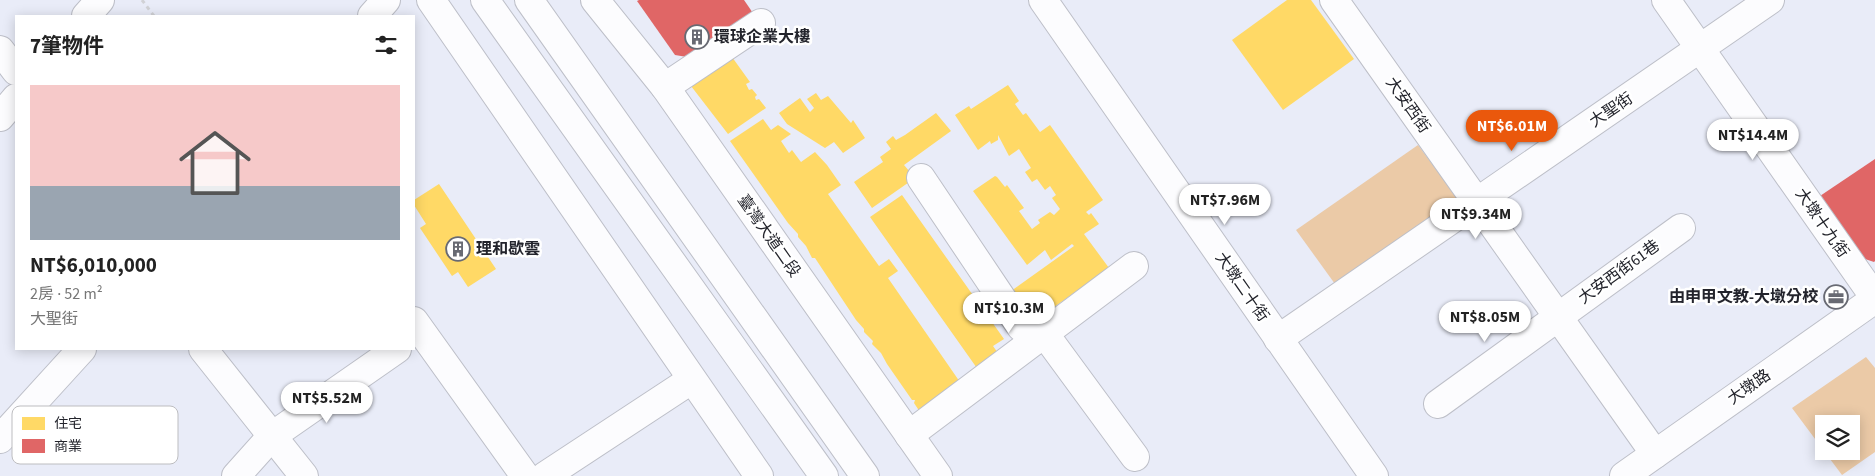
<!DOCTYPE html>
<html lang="zh-TW">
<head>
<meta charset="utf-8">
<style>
	body { margin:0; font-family:"Source Sans 3","Noto Sans TC",sans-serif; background:#f6f6f6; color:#222; height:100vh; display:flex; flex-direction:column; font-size:19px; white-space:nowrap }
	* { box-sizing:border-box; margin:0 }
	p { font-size:16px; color:#767676 }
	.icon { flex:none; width:28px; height:28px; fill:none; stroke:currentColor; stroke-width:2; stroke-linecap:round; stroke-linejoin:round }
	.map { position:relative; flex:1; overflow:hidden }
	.drawer { position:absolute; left:15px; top:15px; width:400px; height:335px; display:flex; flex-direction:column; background:#fff; border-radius:0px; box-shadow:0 2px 12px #0003 }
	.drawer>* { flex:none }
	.buttons { position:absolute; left:1815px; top:415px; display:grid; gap:10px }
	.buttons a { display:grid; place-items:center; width:45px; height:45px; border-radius:0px; background:#fff; box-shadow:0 2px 12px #0003; font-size:25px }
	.price { position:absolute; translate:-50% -42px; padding:0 11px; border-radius:18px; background:#fff; color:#222; font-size:16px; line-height:32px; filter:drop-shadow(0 1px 2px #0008) }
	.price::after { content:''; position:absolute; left:50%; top:30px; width:15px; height:11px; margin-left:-8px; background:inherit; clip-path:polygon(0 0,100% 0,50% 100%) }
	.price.selected { background:#ea580c; color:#fff }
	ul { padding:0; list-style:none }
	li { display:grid; align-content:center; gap:10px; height:265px; padding:0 15px }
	li span { display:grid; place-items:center; height:155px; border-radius:0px; color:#555 }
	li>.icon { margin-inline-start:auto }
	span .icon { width:90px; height:90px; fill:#fffc; stroke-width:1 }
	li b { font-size:21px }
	h2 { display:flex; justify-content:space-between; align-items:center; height:60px; padding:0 15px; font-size:21px }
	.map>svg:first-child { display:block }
	.green { fill:#ebcaa7 }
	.homes { fill:#ffd966 }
	.shops { fill:#e06666 }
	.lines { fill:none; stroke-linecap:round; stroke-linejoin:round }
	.minor-casing { stroke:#bdbfc8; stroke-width:30 }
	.major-casing { stroke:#bdbfc8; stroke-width:30 }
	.path { stroke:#d1d2d6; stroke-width:3; stroke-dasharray:4 4; stroke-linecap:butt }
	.minor { stroke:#fcfcfe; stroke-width:28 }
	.major { stroke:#fcfcfe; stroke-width:28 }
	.labels { text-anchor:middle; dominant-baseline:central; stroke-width:5; stroke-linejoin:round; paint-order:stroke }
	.poi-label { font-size:16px; font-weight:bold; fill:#23242c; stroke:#fff; text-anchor:start }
	.street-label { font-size:16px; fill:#23242c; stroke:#fff }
	.key { fill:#fff; stroke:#bdbdc0; stroke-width:1 }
	.key-label { font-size:14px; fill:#23242c }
</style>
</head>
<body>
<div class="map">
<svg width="1875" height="476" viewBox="0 0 1875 476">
	<rect width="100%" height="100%" fill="#e9ecf8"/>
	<g class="green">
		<path d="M1418,145L1458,199L1335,284L1296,230Z"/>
		<path d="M1866,357L1875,368V452L1842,475L1824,451H1851V424H1824V451L1792,408Z"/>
	</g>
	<g class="homes">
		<path d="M1287,0H1311L1354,59L1283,110L1232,40Z"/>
		<path d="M732,57L750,82L746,84L749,90L752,89L757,95L755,97L756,100L759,99L766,108L728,134L691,86Z"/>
		<path d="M1008,85L1019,101L1015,104L1023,115L1026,113L1040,132L1050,125L1103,200L1086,212L1089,215L1091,213L1099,224L1084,234L1109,268L1029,325L1007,294L1074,246L1072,244L1051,260L1045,250L1027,265L973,191L995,176L997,177L1005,187L1007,185L1024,208L1019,211L1032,229L1040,223L1038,220L1050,212L1054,215L1060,209L1052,198L1056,195L1050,186L1045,190L1037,179L1032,182L1025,172L1031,168L1019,149L1009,156L998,135V140L991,144L990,141L978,150L955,115L969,106L971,109Z"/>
		<path d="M816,93L821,100L828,96L851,123L853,120L865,138L843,153L834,142L825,148L787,124L779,113L800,98L810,112L814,108L807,99Z"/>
		<path d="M936,113L951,131L904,165L915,178L872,208L854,182L883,162L880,157L891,149L886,142L893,136L896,140L905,135Z"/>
		<path d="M763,119L771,130L778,125L791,134L781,141L789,153L792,150L801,162L815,152L827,165L841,185L828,194L879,266L889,259L898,271L888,278L962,385L920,412L914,403L915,400H912L887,364L881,353L872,344L873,341L864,332V329L856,320L815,258H812L806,246L798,237V234L788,223L730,141Z"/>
		<path d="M439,184L496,269L468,287L458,272L452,276L420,228L426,224L414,205V200Z"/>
		<path d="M902,195L1004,339L993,346L1000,356L979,371L870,217Z"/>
	</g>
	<g class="shops">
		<path d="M639,0H744L757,19L699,59L675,55L637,1Z"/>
		<path d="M1875,159V261L1874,262L1856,256L1814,200Z"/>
	</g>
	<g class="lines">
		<g class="minor-casing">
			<g id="minor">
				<path d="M1043,0L1374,476"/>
				<path d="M1334,0L1655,454"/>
				<path d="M1666,0L1875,298"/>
				<path d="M86,16L100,0"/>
				<path d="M372,16L386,0"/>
				<path d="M0,50L16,71"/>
				<path d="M665,87L761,23"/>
				<path d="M0,117L16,98"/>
				<path d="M921,178L1021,327L1036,340"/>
				<path d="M414,321L525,476"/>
				<path d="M1044,333L1135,457"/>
				<path d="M1278,339L1770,0"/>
				<path d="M203,349L304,476"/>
				<path d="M1438,404L1681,228"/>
				<path d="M909,435L1134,266"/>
				<path d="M0,439L82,349"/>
				<path d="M236,476L272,436L397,349"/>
				<path d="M545,476L691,380"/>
				<path d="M1624,476L1875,299"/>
			</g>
		</g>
		<g class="major-casing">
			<g id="major">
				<path d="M431,0L759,476"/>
				<path d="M485,0L824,476"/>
				<path d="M529,0L865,476"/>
				<path d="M595,0L665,87L938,476"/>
			</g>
		</g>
		<path class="path" d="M142,0L154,16"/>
		<use href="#minor" class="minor"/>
		<use href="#major" class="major"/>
	</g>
	<defs>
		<g id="building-ring" transform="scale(1.25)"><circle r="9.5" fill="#fff" stroke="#686a73" stroke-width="1.5"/><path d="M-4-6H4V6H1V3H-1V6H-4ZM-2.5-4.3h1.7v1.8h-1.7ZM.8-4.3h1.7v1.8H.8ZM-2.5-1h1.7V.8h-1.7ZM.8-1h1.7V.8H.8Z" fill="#686a73"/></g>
		<g id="office-ring" transform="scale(1.25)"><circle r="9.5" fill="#fff" stroke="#686a73" stroke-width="1.5"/><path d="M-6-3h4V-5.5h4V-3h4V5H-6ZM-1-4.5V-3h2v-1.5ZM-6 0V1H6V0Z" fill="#686a73"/></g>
	</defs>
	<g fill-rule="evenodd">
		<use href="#building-ring" x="697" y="37"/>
		<use href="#building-ring" x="458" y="249"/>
		<use href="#office-ring" x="1836" y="297"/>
	</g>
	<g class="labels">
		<g class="poi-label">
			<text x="714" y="37">環球企業大樓</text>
			<text x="476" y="249">理和歇雲</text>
			<text x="1818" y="297" text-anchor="end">由申甲文教-大墩分校</text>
		</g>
		<g class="street-label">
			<text transform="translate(1408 105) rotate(55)">大安西街</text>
			<text transform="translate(1611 110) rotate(-34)">大聖街</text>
			<text transform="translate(1822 223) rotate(55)">大墩十九街</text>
			<text transform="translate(769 236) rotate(55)">臺灣大道二段</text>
			<text transform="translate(1619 272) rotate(-36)">大安西街61巷</text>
			<text transform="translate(1242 287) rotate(55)">大墩二十街</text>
			<text transform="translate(1749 387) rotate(-35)">大墩路</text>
		</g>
	</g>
	<rect x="12" y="406" width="166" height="58" rx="8" class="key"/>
	<rect x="22" y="417" width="23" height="13" fill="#ffd966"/>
	<rect x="22" y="439" width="23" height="14" fill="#e06666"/>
	<g class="key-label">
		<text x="54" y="428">住宅</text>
		<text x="54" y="451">商業</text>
	</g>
</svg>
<div class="buttons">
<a><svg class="icon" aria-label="layers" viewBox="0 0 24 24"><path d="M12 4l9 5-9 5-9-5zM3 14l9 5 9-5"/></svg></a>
</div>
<b class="price selected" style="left:1512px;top:152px">NT$6.01M</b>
<b class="price" style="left:1753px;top:161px">NT$14.4M</b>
<b class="price" style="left:1225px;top:226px">NT$7.96M</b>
<b class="price" style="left:1476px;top:240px">NT$9.34M</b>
<b class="price" style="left:1009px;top:334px">NT$10.3M</b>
<b class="price" style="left:1485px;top:343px">NT$8.05M</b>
<b class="price" style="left:327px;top:424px">NT$5.52M</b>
<section class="drawer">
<h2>7筆物件<svg class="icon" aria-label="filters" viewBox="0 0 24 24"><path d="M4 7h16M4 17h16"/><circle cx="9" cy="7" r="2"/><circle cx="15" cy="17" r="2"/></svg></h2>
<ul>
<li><span style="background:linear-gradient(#f6c9c9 65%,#9aa5b1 0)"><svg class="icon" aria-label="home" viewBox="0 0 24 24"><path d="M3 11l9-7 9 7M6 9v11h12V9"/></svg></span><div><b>NT$6,010,000</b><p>2房 · 52 m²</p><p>大聖街</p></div></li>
</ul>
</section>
</div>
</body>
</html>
